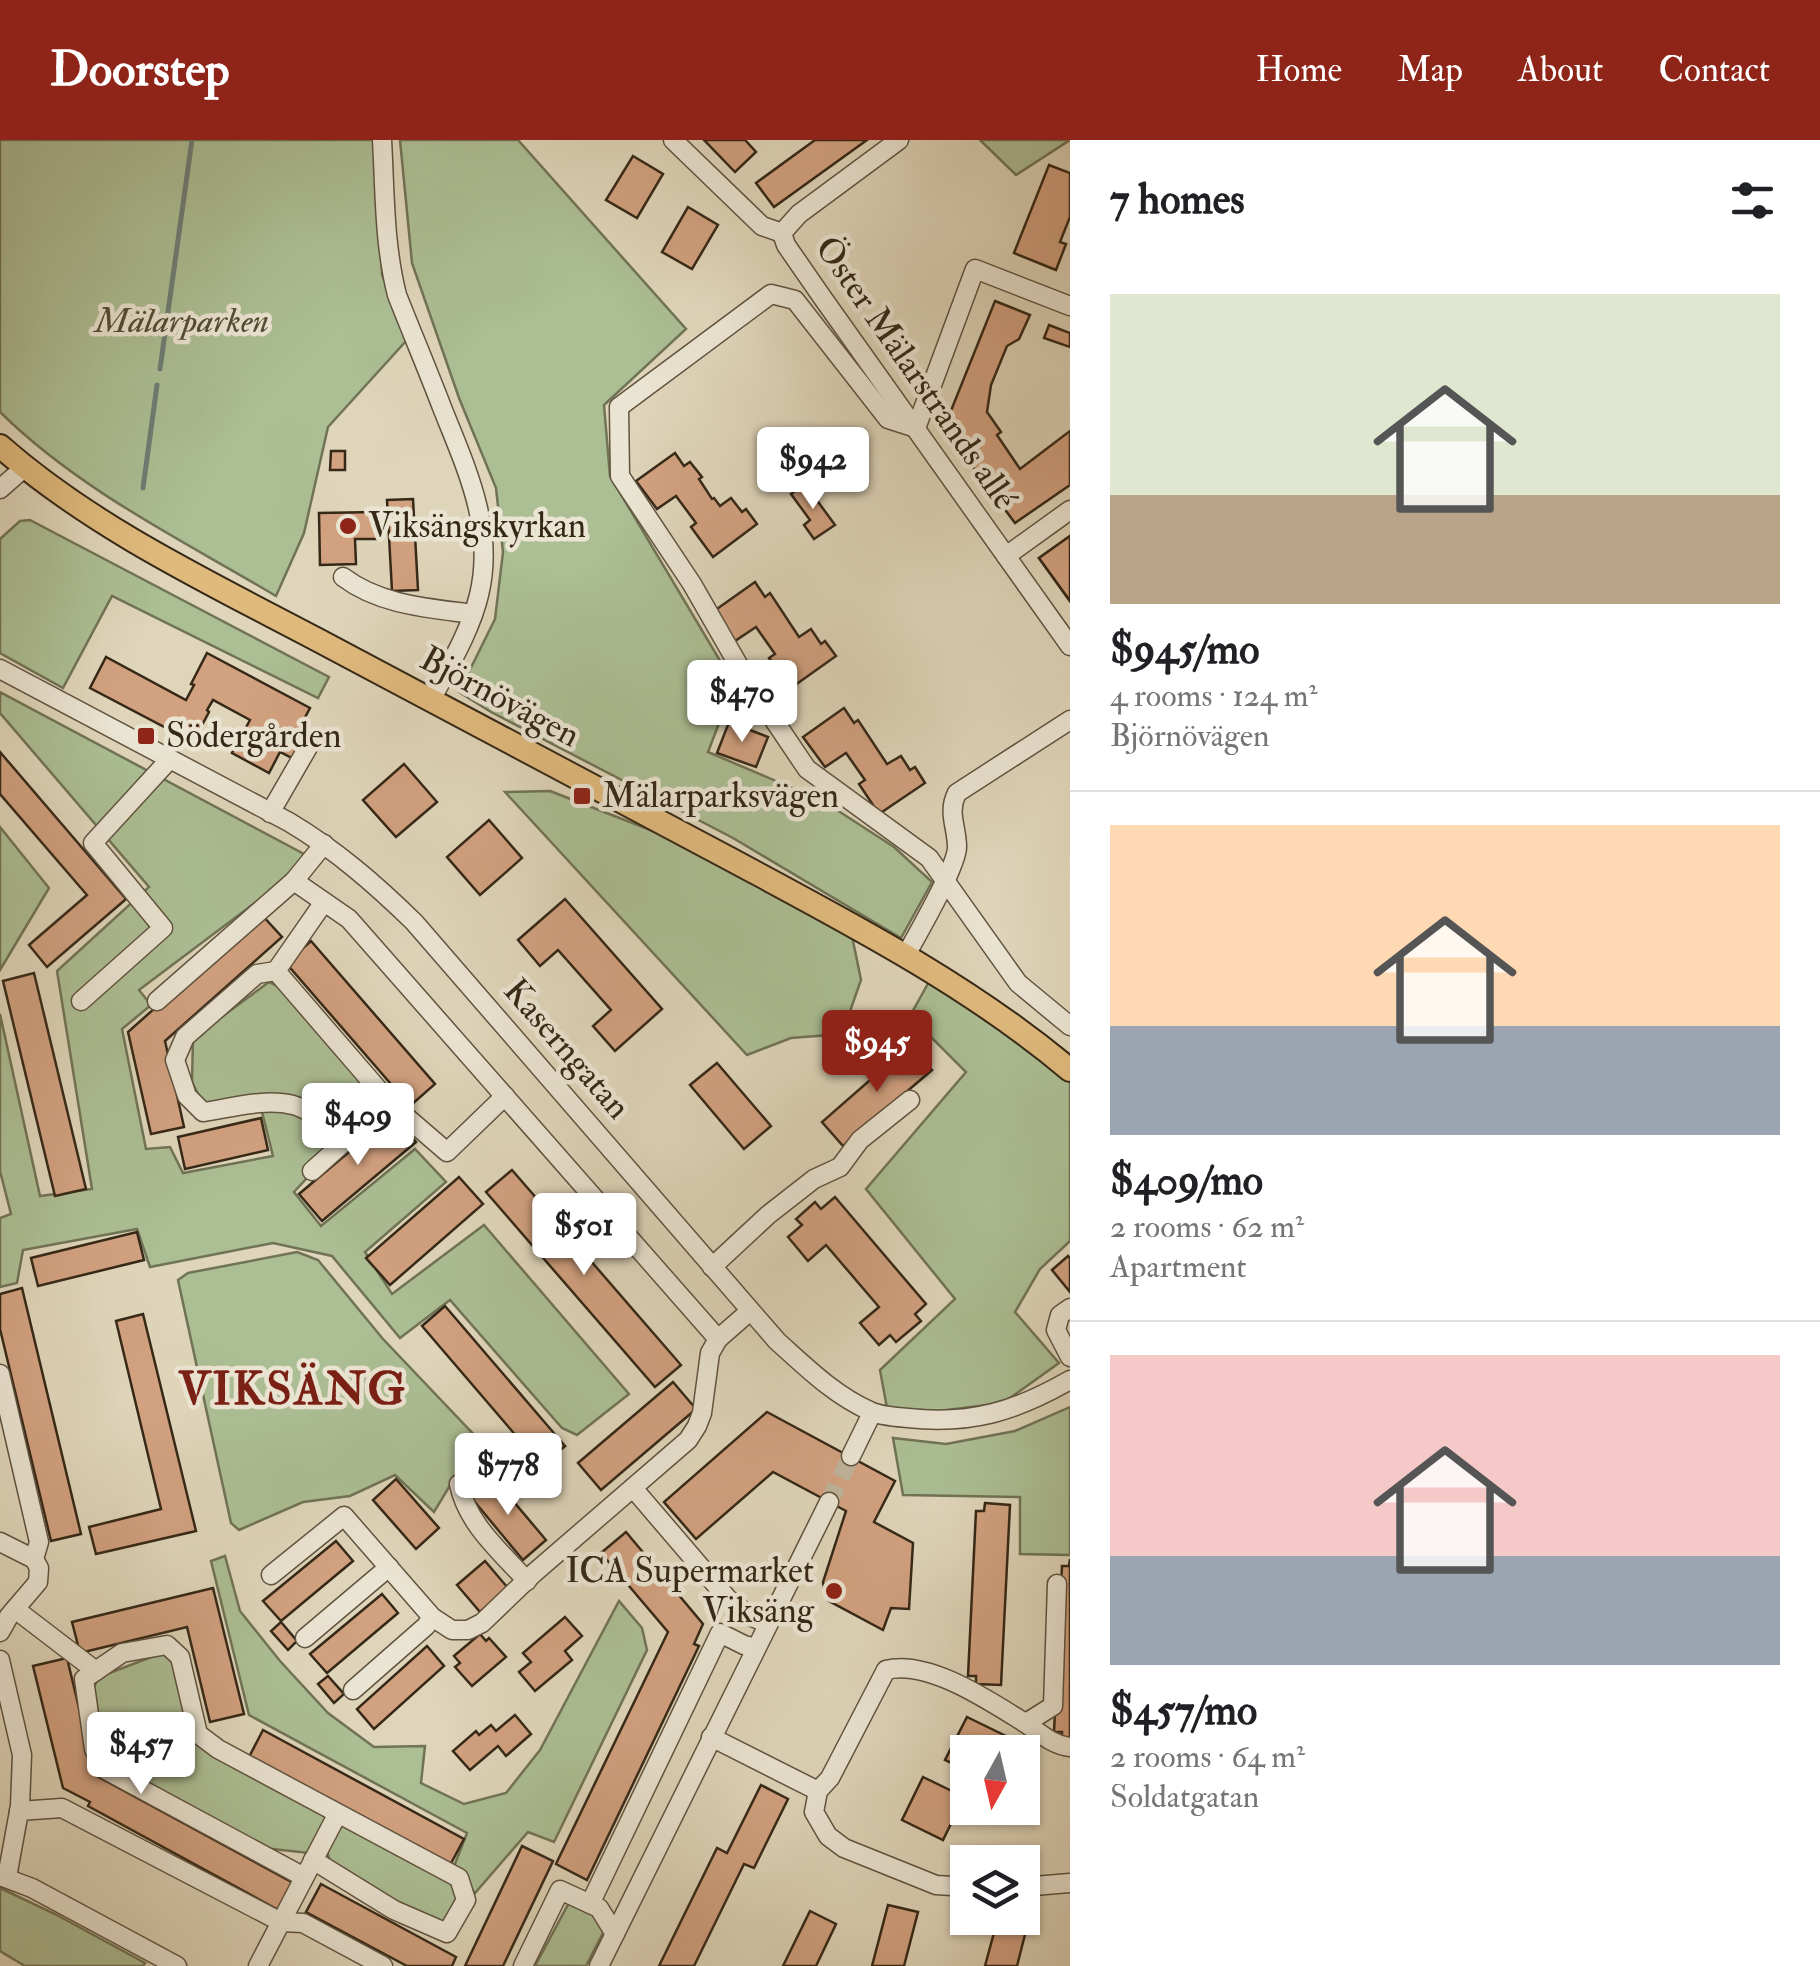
<!DOCTYPE html>
<html lang="en">
<head>
<meta charset="utf-8">
<style>
	body { margin:0; font-family:"IM FELL Double Pica",serif; background:#f6f6f6; color:#202124; height:100vh; display:flex; flex-direction:column; font-size:38px; white-space:nowrap }
	* { box-sizing:border-box; margin:0 }
	p { font-size:32px; color:#757577 }
	.icon { flex:none; width:55px; height:55px; fill:none; stroke:currentColor; stroke-width:2; stroke-linecap:round; stroke-linejoin:round }
	.map { position:relative; flex:1; overflow:hidden }
	.drawer { display:flex; flex-direction:column; background:#fff; width:750px }
	.drawer>* { flex:none }
	.needle { width:65px; rotate:188deg }
	.controls { position:absolute; left:950px; top:1595px; display:grid; gap:20px }
	.controls a { display:grid; place-items:center; width:90px; height:90px; border-radius:0px; background:#fff; box-shadow:0 2px 8px #0004; font-size:50px }
	.price { position:absolute; translate:-50% -85px; padding:0 22px; border-radius:10px; background:#fff; color:#222; font-size:32px; line-height:65px; filter:drop-shadow(0 2px 5px #0008) }
	.price::after { content:''; position:absolute; left:50%; top:60px; width:30px; height:22px; margin-left:-15px; background:inherit; clip-path:polygon(0 0,100% 0,50% 100%) }
	.price.on { background:#8f2418; color:#fff }
	ul { padding:0; list-style:none }
	li { display:grid; align-content:center; gap:20px; height:530px; padding:0 40px }
	li+li { border-top:2px solid #e0e0e0 }
	li span { display:grid; place-items:center; height:310px; border-radius:0px; color:#555 }
	li>.icon { margin-inline-start:auto }
	span .icon { width:180px; height:180px; fill:#fffc; stroke-width:1 }
	li b { font-size:42px }
	h2 { display:flex; justify-content:space-between; align-items:center; height:120px; padding:0 40px; font-size:42px }
	header { display:flex; align-items:center; gap:60px; box-sizing:border-box; height:140px; padding:0 50px; background:#8f2418; color:#fff }
	header strong { font-size:48px }
	nav { display:flex; gap:55px; margin-inline-start:auto; font-size:35px }
	main { display:flex; flex:1; min-height:0 }
	.map>svg:first-child { display:block }
	.green { fill:#acbe94; stroke:#707356; stroke-width:2.5 }
	.lines { fill:none; stroke-linecap:round; stroke-linejoin:round }
	.stream { stroke:#6e7e76; stroke-width:5 }
	.building { fill:#d2a180; stroke:#352817; stroke-width:2.5 }
	.minor-tunnel { stroke:#bdb299; stroke-width:18; stroke-dasharray:18 9; stroke-linecap:butt }
	.minor-casing { stroke:#605340; stroke-width:21 }
	.major-casing { stroke:#352817; stroke-width:26 }
	.minor { stroke:#eae4d2; stroke-width:18 }
	.major { stroke:#e0ba7d; stroke-width:22 }
	.poi-dot { fill:#8f2418; stroke:#eae4d2; stroke-width:4 }
	.labels { text-anchor:middle; dominant-baseline:central; stroke-width:9; stroke-linejoin:round; paint-order:stroke }
	.park-label { font-size:35px; font-style:italic; fill:#534e36; stroke:#eae4d2 }
	.street-label { font-size:35px; fill:#352817; stroke:#eae4d2 }
	.poi-label { font-size:35px; fill:#352817; stroke:#eae4d2; text-anchor:start }
	.district-label { font-size:45px; font-weight:bold; letter-spacing:2.5px; fill:#7a1f14; stroke:#eae4d2 }
</style>
</head>
<body>
<header>
<strong>Doorstep</strong>
<nav><a>Home</a><a>Map</a><a>About</a><a>Contact</a></nav>
</header>
<main>
<div class="map">
<svg width="1070" height="1826" viewBox="0 0 1070 1826">
	<rect width="100%" height="100%" fill="#dfd5ba"/>
	<filter id="stains"><feTurbulence type="fractalNoise" baseFrequency=".002" numOctaves="4"/><feColorMatrix values="0 0 0 0 .2 0 0 0 0 .09 0 0 0 0 .02 0 0 0 .5 -.17"/></filter>
	<radialGradient id="worn" r=".72"><stop offset=".6" stop-color="#630" stop-opacity="0"/><stop offset="1" stop-color="#630" stop-opacity=".3"/></radialGradient>
	<g class="green">
		<path d="M0,0H379L382,134L406,201L328,287L304,393L276,456C182,400 79,350 0,272Z"/>
		<path d="M400,0H518L686,189L604,265L610,336L734,544L708,612L823,661L894,707L932,742L901,798L733,698L491,572L459,552L495,479L503,412L496,348L459,258L412,123Z"/>
		<path d="M980,0H1070L1016,35Z"/>
		<path d="M30,380L329,537L318,558L112,456L63,548L0,513V399L20,381Z"/>
		<path d="M0,552L304,714L292,735L139,850L151,865L122,889L146,1009L170,1007L183,1033L273,1016L258,956L204,966L192,942L193,898L269,842L280,847L379,960L294,1052L321,1086L415,1009L446,1042L365,1112L392,1154L484,1085L629,1254L577,1295L562,1288L450,1160L400,1198L332,1116L273,1103L150,1127L137,1089L23,1110L17,1143L0,1147V1078L11,1074L0,1031V874L40,1056L92,1049L57,831L149,747L0,573Z"/>
		<path d="M550,651L671,698L852,796L861,840L842,894L791,898L747,915L505,652Z"/>
		<path d="M0,687L49,748L0,830Z"/>
		<path d="M930,840L973,868L1070,942V1101L1040,1129L1015,1172L1059,1223L1003,1263L939,1271L887,1268L880,1230L955,1159L866,1049L966,932L910,876Z"/>
		<path d="M297,1112L318,1120L383,1199L478,1299L434,1372L395,1335L350,1356L303,1362L239,1390L231,1383L178,1140L188,1133Z"/>
		<path d="M1070,1267V1415L1020,1414V1357L903,1355L893,1298L946,1304L1015,1291Z"/>
		<path d="M225,1416L240,1471L280,1521L328,1573L374,1607L425,1606L421,1643L464,1664L506,1653L540,1610L619,1461L642,1488L647,1510L554,1702L528,1692L475,1753L453,1729L467,1693L249,1575L211,1421Z"/>
		<path d="M167,1511L177,1519L198,1598L328,1676L309,1713L263,1708L150,1650L104,1619L92,1551L99,1537Z"/>
		<path d="M342,1682L455,1742L461,1761L445,1787L398,1767L330,1721L327,1712Z"/>
		<path d="M0,1748L55,1774L145,1823L143,1826H25L0,1811Z"/>
		<path d="M570,1761L598,1775L606,1787L586,1826H535Z"/>
	</g>
	<g class="lines">
		<g class="stream">
			<path d="M160,229L192,0"/>
			<path d="M143,348L157,245"/>
		</g>
	</g>
	<g class="building">
		<path d="M704,0H745L756,12L735,32Z"/>
		<path d="M815,0H867L774,67L756,43Z"/>
		<path d="M633,16L663,34L637,78L606,60Z"/>
		<path d="M1049,25L1070,33V77L1060,102L1066,104L1056,130L1014,113Z"/>
		<path d="M688,67L718,85L692,129L662,112Z"/>
		<path d="M995,161L1030,175L1019,199L1007,206L991,245L987,272L1001,292L997,295L1020,329L1070,291V345L1015,383L944,288Z"/>
		<path d="M1049,185L1070,193V207L1044,198Z"/>
		<path d="M331,311H345V330H330Z"/>
		<path d="M675,313L684,326L690,322L702,337L699,339L712,359L714,358L720,366L731,358L742,372L746,369L757,384L713,417L691,387L696,383L676,356L657,369L636,341Z"/>
		<path d="M805,344L835,385L814,399L804,385L810,380L791,354Z"/>
		<path d="M413,359L418,450L392,451L387,360Z"/>
		<path d="M377,372L378,399H355L356,424L320,425L319,373Z"/>
		<path d="M1070,396V461L1039,418Z"/>
		<path d="M1070,396V461L1039,418Z"/>
		<path d="M755,442L765,457L770,453L799,497L811,489L821,504L825,501L836,516L791,548L769,518L775,514L756,487L735,501L714,471Z"/>
		<path d="M207,513L310,568L294,598L278,592L300,603L292,618L280,612L269,633L232,613L250,580L213,560L207,570L209,572L193,602L90,548L106,517L186,560L194,545L191,544Z"/>
		<path d="M844,568L854,583L858,580L887,624L901,616L910,630L915,627L925,643L879,674L859,644L865,640L846,613L825,627L803,597Z"/>
		<path d="M729,582L768,597L756,627L717,613Z"/>
		<path d="M0,612L126,759L47,827L29,805L87,755L0,654Z"/>
		<path d="M404,624L437,662L396,697L363,660Z"/>
		<path d="M489,680L522,718L480,755L447,717Z"/>
		<path d="M565,759L662,869L615,911L593,886L611,870L558,810L540,826L518,800Z"/>
		<path d="M261,774L282,797L165,901L184,987L151,994L128,892Z"/>
		<path d="M311,801L435,944L410,966L286,823Z"/>
		<path d="M34,833L86,1049L55,1056L3,841Z"/>
		<path d="M910,905L932,930L843,1006L822,982Z"/>
		<path d="M717,923L771,986L744,1009L690,945Z"/>
		<path d="M393,975L416,1002L322,1081L299,1054Z"/>
		<path d="M261,978L268,1010L185,1029L178,997Z"/>
		<path d="M512,1030L681,1225L655,1247L486,1052Z"/>
		<path d="M459,1037L483,1064L390,1145L366,1118Z"/>
		<path d="M835,1057L926,1164L915,1174L921,1181L896,1202L890,1195L879,1205L860,1183L879,1167L826,1105L808,1121L788,1097L802,1085L796,1079L815,1062L821,1069Z"/>
		<path d="M137,1092L144,1120L38,1146L31,1118Z"/>
		<path d="M1068,1116L1070,1118V1152L1052,1130Z"/>
		<path d="M22,1148L81,1394L51,1401L0,1189V1154Z"/>
		<path d="M445,1166L565,1306L542,1326L422,1186Z"/>
		<path d="M143,1174L196,1391L96,1414L89,1387L161,1369L116,1181Z"/>
		<path d="M673,1242L696,1269L601,1350L578,1323Z"/>
		<path d="M767,1272L895,1341L874,1382L913,1403L909,1469L891,1468L883,1490L829,1461L824,1448L823,1442L846,1371L773,1332L696,1399L664,1362Z"/>
		<path d="M492,1336L546,1400L523,1420L469,1355Z"/>
		<path d="M396,1339L439,1388L416,1409L373,1360Z"/>
		<path d="M985,1363L1010,1365L1001,1545L976,1544V1536H968L976,1371H984Z"/>
		<path d="M626,1392L703,1484L694,1504L699,1506L587,1740L556,1724L668,1492L601,1413Z"/>
		<path d="M336,1401L353,1421L281,1481L263,1461Z"/>
		<path d="M1070,1419V1600H1062V1592H1054L1062,1426H1069Z"/>
		<path d="M485,1421L508,1448L480,1472L457,1445Z"/>
		<path d="M213,1448L244,1574L210,1582L187,1487L80,1513L72,1482Z"/>
		<path d="M382,1454L398,1473L327,1533L310,1514Z"/>
		<path d="M565,1477L582,1496L565,1511L572,1520L535,1551L519,1532L531,1522L523,1513Z"/>
		<path d="M281,1482L297,1501L288,1510L271,1491Z"/>
		<path d="M480,1494L486,1501L489,1498L506,1517L472,1546L455,1527L460,1523L454,1516Z"/>
		<path d="M427,1506L444,1526L374,1589L357,1569Z"/>
		<path d="M67,1518L95,1635L297,1745L282,1772L88,1666L90,1662L63,1648L33,1526Z"/>
		<path d="M328,1536L344,1554L334,1563L318,1544Z"/>
		<path d="M515,1575L531,1594L506,1616L498,1606L470,1630L453,1611L476,1591L479,1595L491,1585L496,1591Z"/>
		<path d="M967,1577L1008,1597L1000,1612H968V1631L945,1620Z"/>
		<path d="M263,1590L464,1699L449,1727L248,1619Z"/>
		<path d="M923,1637L964,1657L943,1700L902,1680Z"/>
		<path d="M761,1645L788,1659L754,1728L744,1724L694,1826H659L717,1708L727,1713Z"/>
		<path d="M522,1706L553,1721L503,1826H465Z"/>
		<path d="M321,1744L456,1817L452,1826H407L306,1772Z"/>
		<path d="M888,1765L918,1772L904,1826H872Z"/>
		<path d="M1022,1769L1031,1771L1017,1826H985L998,1778H1022Z"/>
		<path d="M810,1771L836,1784L816,1826H783Z"/>
	</g>
	<g class="lines">
		<path class="minor-tunnel" d="M829,1362L851,1316"/>
		<g class="minor-casing">
			<g id="minor">
				<path d="M382,0C385,52 384,104 397,155C412,193 428,231 443,270C467,330 495,389 479,455C470,492 449,526 431,560"/>
				<path d="M673,0L762,86L782,93L799,74L899,0"/>
				<path d="M782,93L786,105L822,157L1070,506"/>
				<path d="M1070,166L975,129L916,288L888,279L795,160L771,154L619,267L620,336L692,444L747,540L807,629L929,718L1018,843L1070,886"/>
				<path d="M0,349L24,328"/>
				<path d="M1006,416L1070,370"/>
				<path d="M343,437C380,465 428,468 473,474"/>
				<path d="M0,529L289,682C336,710 375,744 414,782L777,1201C806,1227 834,1255 870,1271C880,1276 896,1277 908,1278C971,1285 1016,1271 1070,1240"/>
				<path d="M270,673L311,602"/>
				<path d="M294,741L324,704"/>
				<path d="M324,762L276,831L389,962"/>
				<path d="M906,815C917,795 957,726 957,707C957,687 947,672 957,653L1070,580"/>
				<path d="M276,831L257,834L185,897L175,920L187,956L203,972C231,968 265,958 293,965C313,971 333,985 351,996"/>
				<path d="M81,861L163,788L93,703L170,619"/>
				<path d="M157,861L294,741L349,779L718,1199"/>
				<path d="M312,1031L389,962L447,1012L505,956"/>
				<path d="M712,1127L768,1075L814,1039L840,1027L860,1000L910,960"/>
				<path d="M1070,1168L1060,1175L1056,1190L1070,1217"/>
				<path d="M0,1234L39,1402L34,1419"/>
				<path d="M851,1316L872,1273"/>
				<path d="M472,1333L459,1344C467,1384 501,1412 527,1441"/>
				<path d="M633,1348L728,1459L750,1476L768,1484"/>
				<path d="M0,1402L34,1419L39,1428L38,1442L9,1476L0,1492"/>
				<path d="M271,1435L344,1376L432,1477L452,1490H468L482,1483L534,1433L688,1300L697,1286L702,1273L710,1213L718,1199L750,1171"/>
				<path d="M15,1469L96,1531"/>
				<path d="M305,1498L389,1427"/>
				<path d="M0,1520L22,1615L20,1666L7,1737"/>
				<path d="M353,1550L426,1486L432,1477"/>
				<path d="M1026,1583L1053,1566L1057,1444"/>
				<path d="M711,1597L818,1651"/>
				<path d="M19,1671L62,1668L281,1782L303,1783L383,1826"/>
				<path d="M0,1736L32,1748L177,1826"/>
				<path d="M304,1737L104,1629L94,1609L84,1539L122,1513L167,1505L180,1517L198,1594L218,1609L459,1738L466,1760L447,1793L394,1770L313,1720"/>
				<path d="M968,1747L936,1745L844,1708L828,1696L814,1672L818,1651L830,1638L886,1530C927,1519 988,1560 1022,1581C1038,1591 1051,1605 1070,1607"/>
				<path d="M1022,1747L1070,1743"/>
				<path d="M590,1764L720,1493L744,1505L756,1508"/>
				<path d="M258,1826L337,1675"/>
				<path d="M523,1826L560,1750L599,1768L615,1794"/>
				<path d="M599,1826L829,1362"/>
			</g>
		</g>
		<g class="major-casing">
			<path id="major" d="M0,306C92,387 208,442 316,499C454,571 592,645 730,719C847,782 968,844 1070,930"/>
		</g>
		<use href="#minor" class="minor"/>
		<use href="#major" class="major"/>
	</g>
	<g class="poi-dot">
		<circle cx="348" cy="386" r="10"/>
		<rect x="136" y="586" width="20" height="20" rx="5"/>
		<rect x="572" y="646" width="20" height="20" rx="5"/>
		<circle cx="834" cy="1451" r="10"/>
	</g>
	<g class="labels">
		<g class="park-label">
			<text x="182" y="181">Mälarparken</text>
		</g>
		<g class="street-label">
			<text transform="translate(916 233) rotate(55)">Öster Mälarstrands allé</text>
			<text transform="translate(500 557) rotate(28)">Björnövägen</text>
			<text transform="translate(567 909) rotate(49)">Kaserngatan</text>
		</g>
		<g class="poi-label">
			<text x="368" y="386">Viksängskyrkan</text>
			<text x="166" y="596">Södergården</text>
			<text x="602" y="656">Mälarparksvägen</text>
			<text x="814" y="1431" text-anchor="end">ICA Supermarket<tspan x="814" dy="40">Viksäng</tspan></text>
		</g>
		<g class="district-label">
			<text x="293" y="1250">VIKSÄNG</text>
		</g>
	</g>
	<rect width="100%" height="100%" filter="url(#stains)"/>
	<rect width="100%" height="100%" fill="url(#worn)"/>
</svg>
<div class="controls">
<a><svg class="needle" viewBox="-14 -14 28 28"><path d="M0-13l5 13h-10z" fill="#e53935"/><path d="M0 13l5-13h-10z" fill="#757577"/></svg></a>
<a><svg class="icon" aria-label="layers" viewBox="0 0 24 24"><path d="M12 4l9 5-9 5-9-5zM3 14l9 5 9-5"/></svg></a>
</div>
<b class="price" style="left:813px;top:372px">$942</b>
<b class="price" style="left:742px;top:605px">$470</b>
<b class="price on" style="left:877px;top:955px">$945</b>
<b class="price" style="left:358px;top:1028px">$409</b>
<b class="price" style="left:584px;top:1138px">$501</b>
<b class="price" style="left:508px;top:1378px">$778</b>
<b class="price" style="left:141px;top:1657px">$457</b>
</div>
<section class="drawer">
<h2>7 homes<svg class="icon" aria-label="filters" viewBox="0 0 24 24"><path d="M4 7h16M4 17h16"/><circle cx="9" cy="7" r="2"/><circle cx="15" cy="17" r="2"/></svg></h2>
<ul>
<li><span style="background:linear-gradient(#dfe7d0 65%,#b9a48a 0)"><svg class="icon" aria-label="home" viewBox="0 0 24 24"><path d="M3 11l9-7 9 7M6 9v11h12V9"/></svg></span><div><b>$945/mo</b><p>4 rooms · 124 m²</p><p>Björnövägen</p></div></li>
<li><span style="background:linear-gradient(#ffd9b3 65%,#9aa5b1 0)"><svg class="icon" aria-label="home" viewBox="0 0 24 24"><path d="M3 11l9-7 9 7M6 9v11h12V9"/></svg></span><div><b>$409/mo</b><p>2 rooms · 62 m²</p><p>Apartment</p></div></li>
<li><span style="background:linear-gradient(#f6c9c9 65%,#9aa5b1 0)"><svg class="icon" aria-label="home" viewBox="0 0 24 24"><path d="M3 11l9-7 9 7M6 9v11h12V9"/></svg></span><div><b>$457/mo</b><p>2 rooms · 64 m²</p><p>Soldatgatan</p></div></li>
</ul>
</section>
</main>
</body>
</html>
